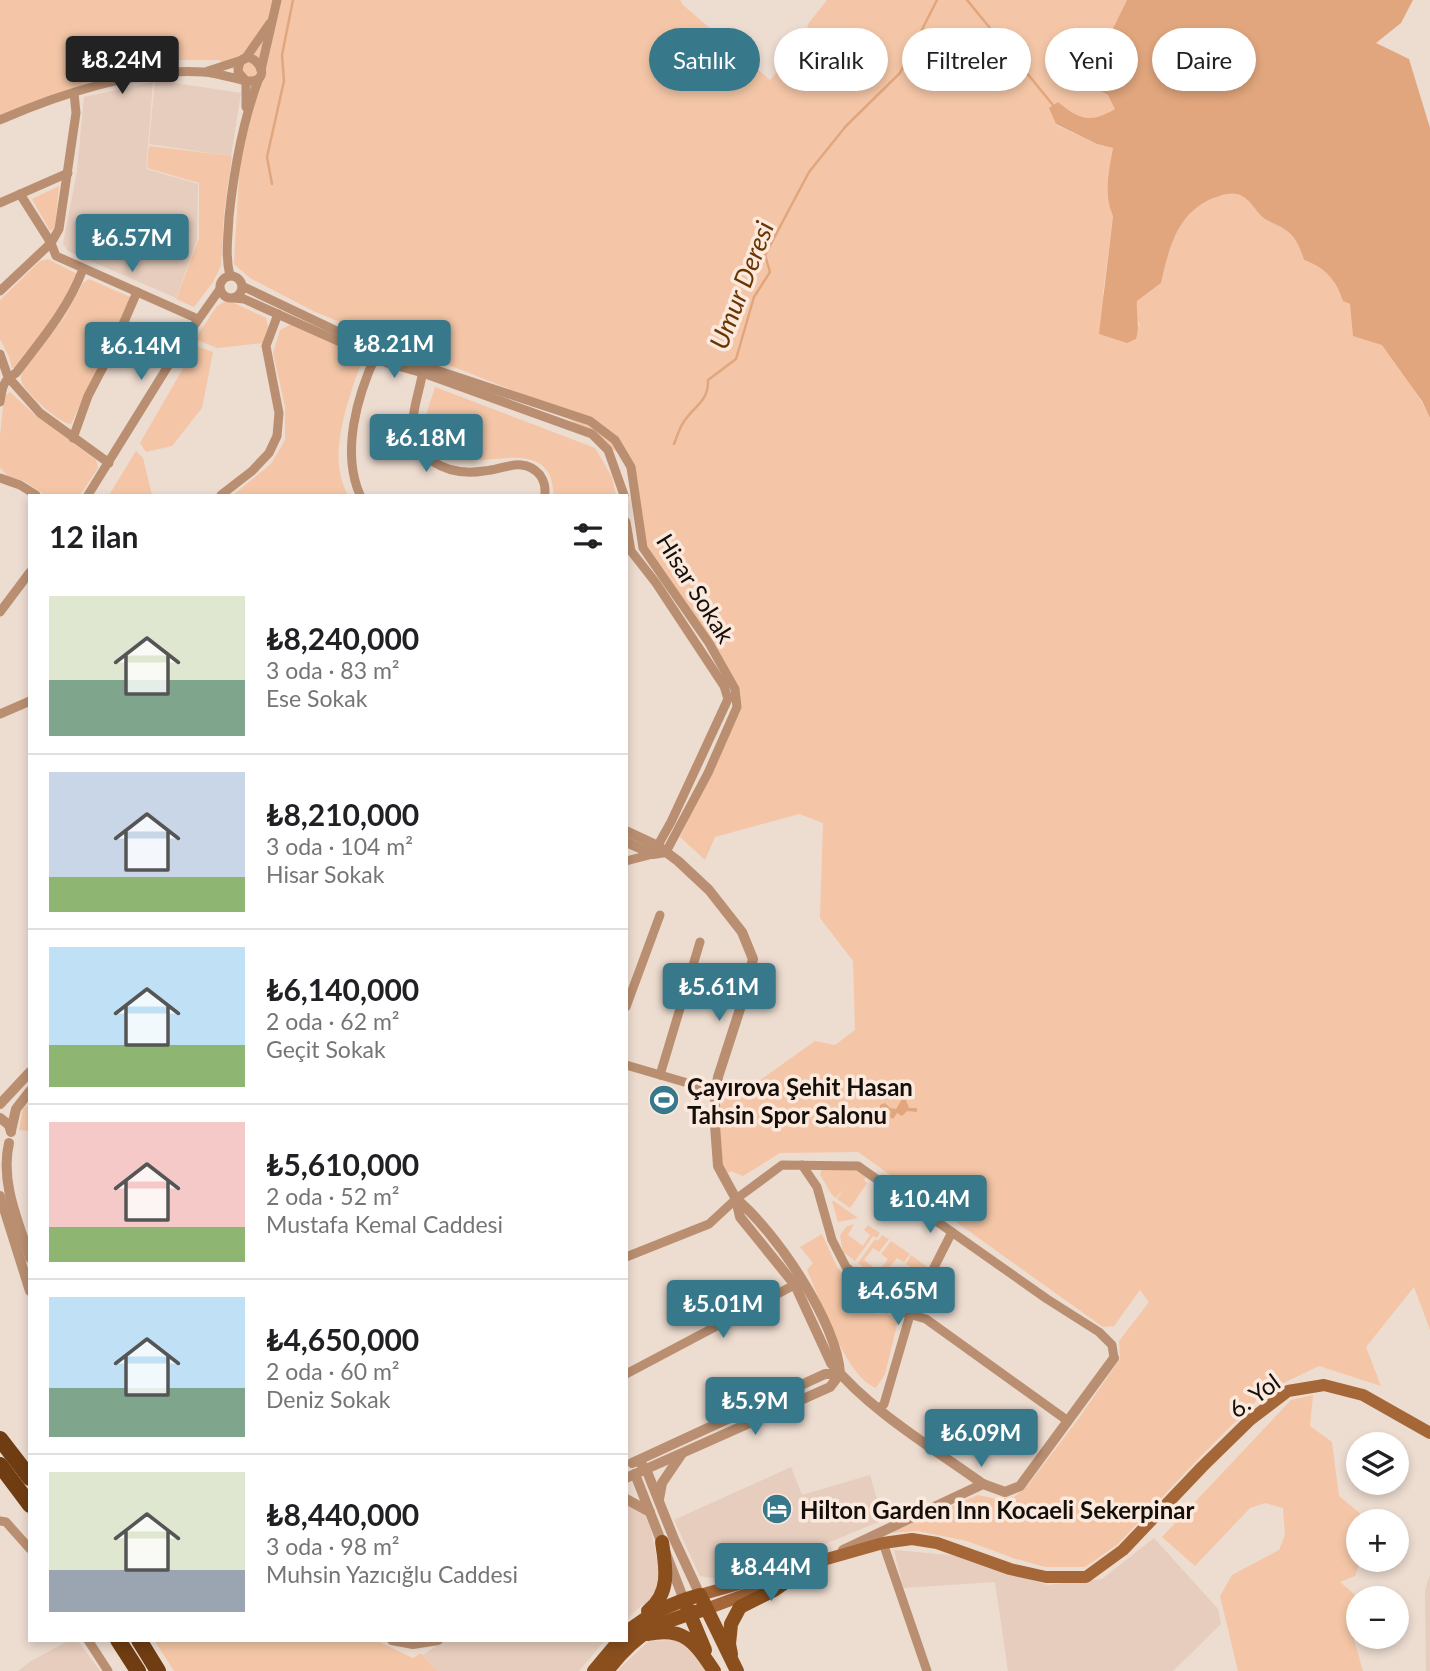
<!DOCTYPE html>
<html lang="tr">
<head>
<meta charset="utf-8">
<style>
	body { margin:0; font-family:Lato,sans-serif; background:#f2f2f2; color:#202124; height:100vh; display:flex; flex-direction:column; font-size:26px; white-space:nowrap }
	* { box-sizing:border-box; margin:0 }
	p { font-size:23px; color:#757577 }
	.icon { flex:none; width:38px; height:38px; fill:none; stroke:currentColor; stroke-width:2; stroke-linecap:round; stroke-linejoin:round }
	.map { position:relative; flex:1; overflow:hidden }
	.panel { position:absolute; left:28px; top:494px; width:600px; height:1148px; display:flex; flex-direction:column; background:#fff; border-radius:0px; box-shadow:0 4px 10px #0003 }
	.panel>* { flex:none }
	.hud { position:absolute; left:649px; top:28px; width:665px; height:63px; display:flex; gap:14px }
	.controls { position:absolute; left:1346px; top:1432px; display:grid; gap:14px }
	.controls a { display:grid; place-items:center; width:63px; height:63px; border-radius:50%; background:#fff; box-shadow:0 4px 10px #0003; font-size:35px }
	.price { position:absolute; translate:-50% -60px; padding:0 16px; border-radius:7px; background:#37788b; color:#fff; font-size:23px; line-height:46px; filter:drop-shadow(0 2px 4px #0008) }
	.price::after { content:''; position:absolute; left:50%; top:42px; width:21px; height:16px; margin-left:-10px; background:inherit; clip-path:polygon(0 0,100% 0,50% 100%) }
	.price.active { background:#222; color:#fff }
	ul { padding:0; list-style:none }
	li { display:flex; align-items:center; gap:21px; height:175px; padding:0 21px }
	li+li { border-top:2px solid #e0e0e0 }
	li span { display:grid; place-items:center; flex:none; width:196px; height:140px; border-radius:0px; color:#555 }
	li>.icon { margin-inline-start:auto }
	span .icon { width:84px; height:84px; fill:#fffc; stroke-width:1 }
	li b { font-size:30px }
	h2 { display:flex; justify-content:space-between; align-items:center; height:84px; padding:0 21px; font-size:30px }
	.tag { padding:0 24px; border-radius:32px; background:#fff; box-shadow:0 4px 10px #0003; font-size:24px; line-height:63px }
	.tag.active { background:#37788b; color:#fff }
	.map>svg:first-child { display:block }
	.built { fill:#e6cdbd }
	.green { fill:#f4c6a7 }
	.water { fill:#e1a67d }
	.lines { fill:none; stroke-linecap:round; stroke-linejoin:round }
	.stream { stroke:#e1a67d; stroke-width:2.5 }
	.minor { stroke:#ba8f71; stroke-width:9 }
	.tertiary { stroke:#ba8f71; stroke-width:10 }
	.secondary { stroke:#a56738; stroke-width:12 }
	.primary { stroke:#8b4f1e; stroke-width:14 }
	.motorway { stroke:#703d12; stroke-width:16 }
	.labels { text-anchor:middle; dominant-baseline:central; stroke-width:7; stroke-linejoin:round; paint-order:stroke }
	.street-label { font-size:24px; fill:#150f0b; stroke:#fbe9dd }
	.poi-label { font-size:24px; font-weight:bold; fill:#150f0b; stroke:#fbe9dd; text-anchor:start }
	.water-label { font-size:26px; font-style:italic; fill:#6a3501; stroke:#fbe9dd }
</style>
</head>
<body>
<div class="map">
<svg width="1430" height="1671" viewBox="0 0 1430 1671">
	<rect width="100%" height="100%" fill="#eddcd0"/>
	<g class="built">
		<path d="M155,80L241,93L231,156L149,144Z"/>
		<path d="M153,82L146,169L198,184L197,240L176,298L68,251L63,244L77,171L84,97Z"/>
		<path d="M791,1467L802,1495L870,1475L883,1520L772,1566L764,1560L723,1580L700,1576L674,1520Z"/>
		<path d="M627,1505L644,1514L651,1530L662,1584L648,1604H643L627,1619Z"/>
		<path d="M1154,1538L1218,1609L1221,1624L1173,1671H1008L995,1582L903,1588L894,1550L960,1556L1048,1585L1102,1579Z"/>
		<path d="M1430,1575V1671H1426L1425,1590Z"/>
		<path d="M70,1640H77L100,1671H18L31,1661Z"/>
		<path d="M445,1640H605L579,1671H437L423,1655Z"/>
		<path d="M674,1640L682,1641L694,1653L705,1671H617L649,1641Z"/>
	</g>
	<g class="green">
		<path d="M0,0H680L683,5L770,80L806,38L808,24L827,0H1127L1087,82L1108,95L1116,109C1091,124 1079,119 1058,102L1056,125L1097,144L1113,148C1109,170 1103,195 1113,215L1103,294L1140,327L1136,315L1137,301L1161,283C1169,249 1176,215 1211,199C1219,196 1229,192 1237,194C1251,198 1255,212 1265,219C1271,223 1279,225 1284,229C1296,236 1300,248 1304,260C1326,268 1336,280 1343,301L1350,304C1378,340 1410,376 1430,418V1330L1414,1287L1366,1347L1381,1386L1319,1366L1265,1392L1200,1457L1118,1544L1085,1567H1045L1013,1558L967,1541L917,1531L890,1533L978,1495L996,1499L1014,1497L1028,1485L1079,1418L1120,1359L1119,1341L1149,1302L1140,1290L1114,1326L1103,1327L858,1152L780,1153L743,1176L731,1171L728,1173L721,1165L718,1107L726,1079L738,1096L815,1041L835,1045L855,1030L853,961L820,918L823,823L799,814L715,837L705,860L680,837L738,708L735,687L642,546L624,457L547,404L315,312L250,278L234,264L240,158L252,89L247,79L219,60H158L72,88L0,118Z"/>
		<path d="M149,146L232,156L224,214L221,266L213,282L194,307L176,299L199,238V183L147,168Z"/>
		<path d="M59,186L55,227L50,231L32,199Z"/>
		<path d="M48,259L77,274L71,293L16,368H12L9,357L0,339V300L40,261Z"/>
		<path d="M89,279L130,297V301L71,424C60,424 30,396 23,385C20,379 21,375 23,369L64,318L83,283Z"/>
		<path d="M224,302H232L266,318L268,327L263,343L217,348L195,339L217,306Z"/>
		<path d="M291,324L363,357C350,396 325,456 348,495H233L271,464L285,440V406L273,353L280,330Z"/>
		<path d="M196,346L213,352L202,408L172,446L146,452L140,443Z"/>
		<path d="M435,387L595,448L612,477L616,495H554C553,489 552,479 549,474C529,438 464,478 437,448C430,441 426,435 426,424C425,413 432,398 435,387Z"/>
		<path d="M10,392L35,415L96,460L98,468L80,495H45L24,481L9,477L0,468V436L4,396Z"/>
		<path d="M136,451L143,458L152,495H109Z"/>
		<path d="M30,1103V1131L19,1130L23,1109Z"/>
		<path d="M822,1167H853L868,1175L864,1180L867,1183L850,1208L837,1199L843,1190L836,1198C828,1193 826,1182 820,1175Z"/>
		<path d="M832,1201H834L858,1218L838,1222Z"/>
		<path d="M854,1224L848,1235L863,1246L870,1235L864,1230L868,1225L880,1233L877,1238L873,1236L855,1261L843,1252L840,1235L846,1227Z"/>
		<path d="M822,1234L837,1267L878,1314L887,1313L898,1321L885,1374L876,1388C845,1376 821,1300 807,1270L813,1263L800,1247Z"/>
		<path d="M882,1235L889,1239L879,1252L873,1248L864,1260L879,1271L888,1259L881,1254L891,1241L910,1254L904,1262L897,1258L887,1270L903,1282L905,1279L909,1282L901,1299L895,1294L897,1288L878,1273L874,1277L858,1263L875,1239L878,1241Z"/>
		<path d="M911,1255L927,1267L913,1295L907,1300L903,1299L916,1271L906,1264Z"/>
		<path d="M1313,1395L1310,1426L1332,1442L1339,1496L1369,1521H1358V1559H1361L1355,1576L1340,1582L1359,1598L1358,1634L1354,1640L1363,1671H1238L1220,1596L1232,1575L1279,1550L1285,1535L1283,1508L1265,1503L1250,1508L1195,1566L1162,1537L1291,1400Z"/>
		<path d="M154,1640H375L413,1658L421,1653L437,1671H174Z"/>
	</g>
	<g class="water">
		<path d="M1127,0H1413L1401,23L1376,43L1409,59L1430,128V418L1422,401L1382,345L1353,336L1350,304L1343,301C1336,280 1326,268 1304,260C1300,248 1296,236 1284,229C1279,225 1271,223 1265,219C1255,212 1251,198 1237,194C1229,192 1219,196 1211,199C1176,215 1169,249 1161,283L1137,301C1136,315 1140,326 1136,339L1127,343L1099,334L1113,216C1103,195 1109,170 1113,148L1097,144L1056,124L1049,108L1058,102C1079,119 1090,124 1115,109L1108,95L1086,83Z"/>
		<path d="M902,1099L906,1100L909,1108H917V1112L907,1111L902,1116L897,1113L893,1119L890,1117L891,1111L880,1108V1105L885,1103L890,1108L896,1109Z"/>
	</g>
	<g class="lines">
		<g class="stream">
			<path d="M967,0L1053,105"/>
			<path d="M272,184L267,157L284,81L282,55L293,0"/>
			<path d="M674,444C677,437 679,429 683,423C693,406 709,402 708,380L736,359L754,297L770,272L765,255L809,172L846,126L900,73L937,0"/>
		</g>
		<g class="minor">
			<path d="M261,70L277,0"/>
			<path d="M208,71L245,59L270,23"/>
			<path d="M246,81V107"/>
			<path d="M0,120C57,95 141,67 203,72C218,73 232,78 246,81C284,83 241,34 238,72L246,81"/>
			<path d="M20,194L51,243L56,256L198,319"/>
			<path d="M0,203L68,173"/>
			<path d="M230,276C225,256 228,238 229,217C234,169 242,123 259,78"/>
			<circle cx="231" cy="287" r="11"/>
			<path d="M242,286L379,351L590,421L615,440L631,467L643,548L709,643L735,689L737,707L708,773L666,852"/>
			<path d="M0,291L51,243L59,229L76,113L74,93"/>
			<path d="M234,298L244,299L387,363L423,373L592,434L608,450L624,495"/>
			<path d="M0,354L8,377L40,413L109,463"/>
			<path d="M423,370C420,392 410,412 414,435C416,446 423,454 432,461C447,471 466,474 484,471C505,469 524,456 540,475C545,482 545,487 545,495"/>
			<path d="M0,402C2,388 3,380 16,373C42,339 68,309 83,269"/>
			<path d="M73,438L88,396L111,352L137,292"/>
			<path d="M0,478L20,485L36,495"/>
			<path d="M88,495L186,337L220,289"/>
			<path d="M221,495L252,471L269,453L277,436L279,413L266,346L278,314"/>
			<path d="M360,495C341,452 357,396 376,355"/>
			<path d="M626,522L631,551L656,583L724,686L728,699L671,822L653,854L626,861"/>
			<path d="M0,612L30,572"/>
			<path d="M0,714L30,701"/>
			<path d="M626,1007L660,915"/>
			<path d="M626,1065L715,1091"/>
			<path d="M660,1075L700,942"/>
			<path d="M802,1165L817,1187L832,1240L846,1267L899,1311L926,1319L1068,1421"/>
			<path d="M626,1257L709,1224L736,1199L782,1165L858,1166L1047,1299L1099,1332L1112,1345L1114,1358"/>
			<path d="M626,1374L798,1283"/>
			<path d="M879,1409L884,1404L910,1315L952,1232"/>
			<path d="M0,1521L6,1522L30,1549"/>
			<path d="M883,1543L927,1671"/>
			<path d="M88,1640L108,1671"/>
		</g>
		<g class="tertiary">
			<path d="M626,831L658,846L678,861L709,890L742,932L753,959L740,1009L718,1077L714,1112L718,1166L736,1199L740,1217L795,1285L831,1363C870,1411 933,1448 983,1484"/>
			<path d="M626,842L653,854L666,852"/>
			<path d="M0,1104L30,1072"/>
			<path d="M0,1118L9,1125L11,1132"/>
			<path d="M11,1131L16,1109L30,1091"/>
			<path d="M9,1143C0,1182 18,1221 30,1258"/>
			<path d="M0,1196L30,1291"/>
			<path d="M736,1199C775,1230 838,1324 840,1374"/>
			<path d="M632,1463L825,1374H840"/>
			<path d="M641,1464L646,1469L674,1539L700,1595"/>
			<path d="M635,1474L684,1600"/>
			<path d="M626,1478L830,1387L840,1374"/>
			<path d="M626,1499L650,1512"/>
			<path d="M659,1499L662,1483L681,1455"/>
			<path d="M843,1550L983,1484L1005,1492L1020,1486L1114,1358"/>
			<path d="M392,1640L413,1644L438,1640"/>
		</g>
		<g class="secondary">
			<path d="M700,1595L883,1543L912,1539L937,1543L1010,1569L1046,1577H1086L1123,1550L1202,1467L1250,1420L1288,1391L1324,1385L1363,1395L1430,1433"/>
			<path d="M706,1609L769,1586"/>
		</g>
		<g class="primary">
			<path d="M687,1607L705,1650"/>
			<path d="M648,1611C671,1593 666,1567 662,1542"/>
			<path d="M626,1633C649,1614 671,1603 700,1595L737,1671"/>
			<path d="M648,1634C685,1626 695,1643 714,1671"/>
			<path d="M731,1654L729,1644L731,1624L740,1607L774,1590L790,1579"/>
			<path d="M594,1671L620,1640"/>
			<path d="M607,1671C637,1631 659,1622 706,1609"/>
		</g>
		<g class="motorway">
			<path d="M0,1439L30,1478"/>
			<path d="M0,1465L30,1505"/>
			<path d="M118,1640L138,1671"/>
			<path d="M139,1640L158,1671"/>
		</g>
	</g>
	<defs>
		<g id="stadium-disc" transform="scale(1.575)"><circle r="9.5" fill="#37788b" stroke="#fbe9dd"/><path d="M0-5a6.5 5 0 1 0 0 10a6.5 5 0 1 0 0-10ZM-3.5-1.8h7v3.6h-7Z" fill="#fff"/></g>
		<g id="hotel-disc" transform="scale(1.575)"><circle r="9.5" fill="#37788b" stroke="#fbe9dd"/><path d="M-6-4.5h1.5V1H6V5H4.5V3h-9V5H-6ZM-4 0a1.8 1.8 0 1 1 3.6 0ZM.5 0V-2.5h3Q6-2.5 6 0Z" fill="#fff"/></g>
	</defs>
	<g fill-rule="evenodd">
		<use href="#stadium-disc" x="664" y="1100"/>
		<use href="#hotel-disc" x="777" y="1509"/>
	</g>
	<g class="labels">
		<g class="street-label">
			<text transform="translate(696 588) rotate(58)">Hisar Sokak</text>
			<text transform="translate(1254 1395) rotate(-36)">6. Yol</text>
		</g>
		<g class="poi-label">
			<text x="687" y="1086">Çayırova Şehit Hasan<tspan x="687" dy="28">Tahsin Spor Salonu</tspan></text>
			<text x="800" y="1509">Hilton Garden Inn Kocaeli Sekerpinar</text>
		</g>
		<g class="water-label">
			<text transform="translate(741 285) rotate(-69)">Umur Deresi</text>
		</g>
	</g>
</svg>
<div class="controls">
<a><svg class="icon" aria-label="layers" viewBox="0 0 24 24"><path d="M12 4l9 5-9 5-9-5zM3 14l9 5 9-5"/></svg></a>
<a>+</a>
<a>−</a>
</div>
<b class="price active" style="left:122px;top:96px">₺8.24M</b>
<b class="price" style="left:132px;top:274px">₺6.57M</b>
<b class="price" style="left:394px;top:380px">₺8.21M</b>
<b class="price" style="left:141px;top:382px">₺6.14M</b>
<b class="price" style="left:426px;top:474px">₺6.18M</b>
<b class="price" style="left:719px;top:1023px">₺5.61M</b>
<b class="price" style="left:930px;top:1235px">₺10.4M</b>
<b class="price" style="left:898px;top:1327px">₺4.65M</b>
<b class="price" style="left:723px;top:1340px">₺5.01M</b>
<b class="price" style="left:755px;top:1437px">₺5.9M</b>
<b class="price" style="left:981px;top:1469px">₺6.09M</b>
<b class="price" style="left:771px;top:1603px">₺8.44M</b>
<div class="hud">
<a class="tag active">Satılık</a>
<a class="tag">Kiralık</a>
<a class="tag">Filtreler</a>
<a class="tag">Yeni</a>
<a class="tag">Daire</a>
</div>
<section class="panel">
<h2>12 ilan<svg class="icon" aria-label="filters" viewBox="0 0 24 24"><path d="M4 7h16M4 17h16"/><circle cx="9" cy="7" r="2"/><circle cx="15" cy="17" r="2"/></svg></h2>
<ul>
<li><span style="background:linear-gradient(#dfe7d0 60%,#7fa58c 0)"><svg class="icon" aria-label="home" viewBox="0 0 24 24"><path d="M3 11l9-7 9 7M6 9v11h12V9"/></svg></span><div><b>₺8,240,000</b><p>3 oda · 83 m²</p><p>Ese Sokak</p></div></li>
<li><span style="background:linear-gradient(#c9d6e8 75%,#8fb573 0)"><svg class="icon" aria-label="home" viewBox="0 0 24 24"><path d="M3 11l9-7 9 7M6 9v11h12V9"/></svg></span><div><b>₺8,210,000</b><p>3 oda · 104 m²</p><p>Hisar Sokak</p></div></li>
<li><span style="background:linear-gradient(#bfe0f5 70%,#8fb573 0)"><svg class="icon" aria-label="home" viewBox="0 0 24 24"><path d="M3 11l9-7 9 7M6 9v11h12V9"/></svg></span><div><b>₺6,140,000</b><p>2 oda · 62 m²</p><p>Geçit Sokak</p></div></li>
<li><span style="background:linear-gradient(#f6c9c9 75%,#8fb573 0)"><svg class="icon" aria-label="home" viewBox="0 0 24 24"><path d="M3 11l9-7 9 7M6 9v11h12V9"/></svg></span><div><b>₺5,610,000</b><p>2 oda · 52 m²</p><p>Mustafa Kemal Caddesi</p></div></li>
<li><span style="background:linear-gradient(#bfe0f5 65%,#7fa58c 0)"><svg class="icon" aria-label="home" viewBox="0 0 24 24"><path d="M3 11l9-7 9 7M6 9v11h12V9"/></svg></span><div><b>₺4,650,000</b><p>2 oda · 60 m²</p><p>Deniz Sokak</p></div></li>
<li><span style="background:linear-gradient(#dfe7d0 70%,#9aa5b1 0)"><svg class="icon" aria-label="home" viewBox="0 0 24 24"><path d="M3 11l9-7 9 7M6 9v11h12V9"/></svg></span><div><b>₺8,440,000</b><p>3 oda · 98 m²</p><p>Muhsin Yazıcığlu Caddesi</p></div></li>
</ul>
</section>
</div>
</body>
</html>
